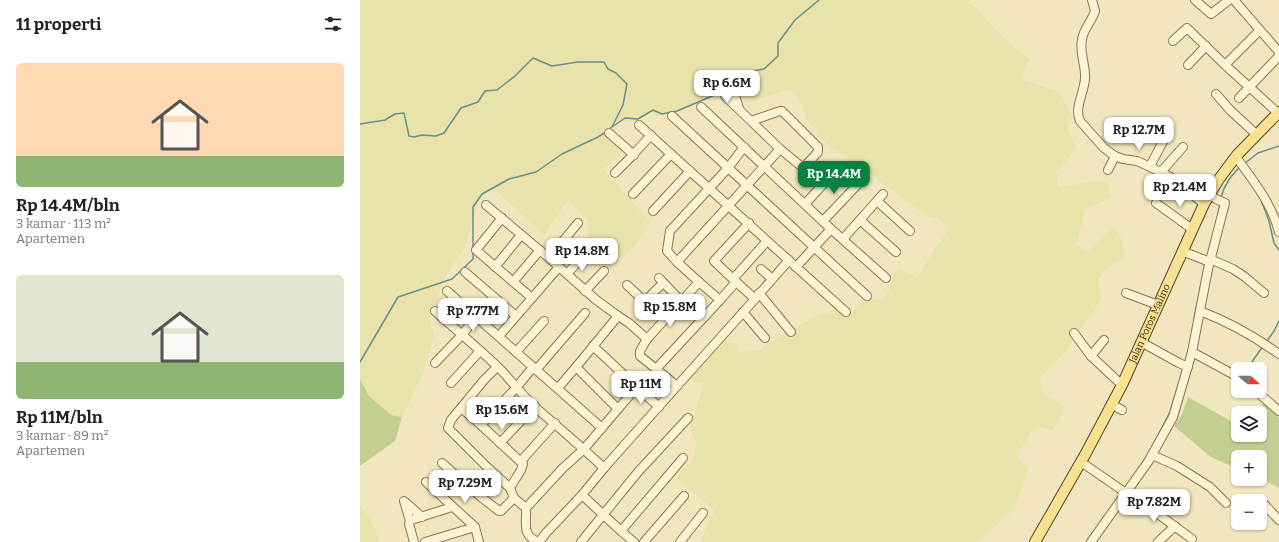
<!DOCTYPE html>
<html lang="id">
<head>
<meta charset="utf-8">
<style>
	body { margin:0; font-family:Bitter,serif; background:#f6f6f6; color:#222; height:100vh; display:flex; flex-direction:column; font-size:15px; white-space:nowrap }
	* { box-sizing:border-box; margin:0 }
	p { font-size:13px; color:#767676 }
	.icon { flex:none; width:22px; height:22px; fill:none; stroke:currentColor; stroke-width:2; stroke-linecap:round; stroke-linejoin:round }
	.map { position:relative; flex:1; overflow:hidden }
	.sheet { display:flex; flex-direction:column; background:#fff; width:360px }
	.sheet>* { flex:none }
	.needle { width:26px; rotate:111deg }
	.buttons { position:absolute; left:871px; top:362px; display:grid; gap:8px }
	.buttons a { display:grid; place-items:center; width:36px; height:36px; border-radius:6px; background:#fff; box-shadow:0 1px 3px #0004; font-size:20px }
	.price { position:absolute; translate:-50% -34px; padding:0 9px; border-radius:8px; background:#fff; color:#222; font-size:13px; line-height:26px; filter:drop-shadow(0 1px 2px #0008) }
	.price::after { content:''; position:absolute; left:50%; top:24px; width:12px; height:9px; margin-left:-6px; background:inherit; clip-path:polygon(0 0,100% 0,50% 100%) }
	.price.on { background:#0b8043; color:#fff }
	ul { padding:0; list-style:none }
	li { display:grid; align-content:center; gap:8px; height:212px; padding:0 16px }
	li span { display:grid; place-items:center; height:124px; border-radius:6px; color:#555 }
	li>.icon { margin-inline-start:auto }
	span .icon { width:72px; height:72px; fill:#fffc; stroke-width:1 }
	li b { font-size:17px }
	h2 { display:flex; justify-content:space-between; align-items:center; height:48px; padding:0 16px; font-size:17px }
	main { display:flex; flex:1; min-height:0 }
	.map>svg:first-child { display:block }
	.farmland { fill:#e7e3aa }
	.green { fill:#c2cf91 }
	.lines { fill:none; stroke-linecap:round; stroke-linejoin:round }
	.stream { stroke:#68908a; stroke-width:1.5 }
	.minor-casing { stroke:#8a7655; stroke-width:10 }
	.major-casing { stroke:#57432a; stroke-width:12 }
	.minor { stroke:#fbf3d1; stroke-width:8 }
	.major { stroke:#f8e291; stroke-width:10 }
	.labels { text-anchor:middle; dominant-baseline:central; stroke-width:3.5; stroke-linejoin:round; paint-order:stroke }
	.street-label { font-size:10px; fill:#382c1b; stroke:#f8f0cd }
</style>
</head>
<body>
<main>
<section class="sheet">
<h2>11 properti<svg class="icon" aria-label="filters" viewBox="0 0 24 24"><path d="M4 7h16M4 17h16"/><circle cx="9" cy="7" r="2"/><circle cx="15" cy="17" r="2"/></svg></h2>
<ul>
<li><span style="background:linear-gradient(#ffd9b3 75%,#8fb573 0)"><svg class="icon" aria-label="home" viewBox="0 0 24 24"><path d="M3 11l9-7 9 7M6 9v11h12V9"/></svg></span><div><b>Rp 14.4M/bln</b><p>3 kamar · 113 m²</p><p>Apartemen</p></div></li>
<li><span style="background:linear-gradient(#dfe7d0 70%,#8fb573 0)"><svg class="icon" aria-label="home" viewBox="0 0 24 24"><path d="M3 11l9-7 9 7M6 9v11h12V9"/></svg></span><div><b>Rp 11M/bln</b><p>3 kamar · 89 m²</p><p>Apartemen</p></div></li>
</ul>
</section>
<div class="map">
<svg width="919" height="542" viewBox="0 0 919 542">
	<rect width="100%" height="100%" fill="#f1e6bd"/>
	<g class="farmland">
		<path d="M0,0H612L607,2L618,10L636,31L669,60L661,79L699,92L713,118L707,128L716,147L706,161L696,171L698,188L729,182L747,181L751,198L726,209L716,244L728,252L753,227L763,241L764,258L747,268L738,280L741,300L704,353L679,379L684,394L705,408L693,430L676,426L656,455L660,459L668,469L654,509L619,542H340L355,510L315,478L333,460L336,441L330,428L344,383L332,382V371L356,340L376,344L379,352L399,350L411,342L459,314L478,311L491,314L504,297L513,299L522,300L529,291L533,276L539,269L558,278L566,262L588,231L580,220L569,217L492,161L470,147L446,119L442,104L430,89L393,101L389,85L381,82L338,103L299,116L291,112L276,121L265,122L259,120L247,129L265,152L243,169L290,222L275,245L249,269L220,244L229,236L228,221L208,200L184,235L138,192L129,190L120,199L104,249L86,275L69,318L74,335L63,373L42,417L31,415L9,396L0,379Z"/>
		<path d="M0,505L11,519L20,542H0Z"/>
	</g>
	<g class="green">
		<path d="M0,379L9,396L31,415L42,417L35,441L0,466Z"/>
		<path d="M828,397L878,425V435H900V413H896L905,401L919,418V488L900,478V457H878V469L851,457L814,426L822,414Z"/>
	</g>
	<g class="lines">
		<g class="stream">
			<path d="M0,124L25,120L35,114L44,113L49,136L54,137L62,135L76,136L84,133L101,108L118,102L125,91L137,90L155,76L173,58L192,66L218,62H244L248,69L256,73L267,84L263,105L252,127"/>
			<path d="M249,129L265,118L278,119L293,110L302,114L317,111L357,94L373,86L385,72L404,69L418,56V43L435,20L459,0"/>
			<path d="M884,164L898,153L919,146"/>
			<path d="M861,198C864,185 870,177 879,168"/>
			<path d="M901,200L909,221L914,243L919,250"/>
			<path d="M858,214L860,204"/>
			<path d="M113,248V207L122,194L149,179L176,172L202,154L238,137L246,132"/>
			<path d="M834,319L844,270"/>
			<path d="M907,341L914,331L919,321"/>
			<path d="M0,362L38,297L92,279L113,259V252"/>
			<path d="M887,369L903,346"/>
			<path d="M792,447L810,412L819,383"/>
		</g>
		<g class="minor-casing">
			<g id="minor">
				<path d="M732,0L735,11C732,21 724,28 722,39C719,53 726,65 725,79C724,93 714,108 720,121L744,148L755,156L763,159L777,161L801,172L812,178L844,204"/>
				<path d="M835,0L851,14L869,0"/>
				<path d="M874,0L919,52"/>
				<path d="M813,41L827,28L865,65L918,113"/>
				<path d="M828,65L846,46"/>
				<path d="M865,65L898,32"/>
				<path d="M373,90L379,108"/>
				<path d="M856,94L870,110L897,135"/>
				<path d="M365,96L391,121L420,111H422L458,147V152L445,166L442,167L420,149L391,121"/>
				<path d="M879,98L918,57"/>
				<path d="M341,107L471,229L436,267"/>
				<path d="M312,116L507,296"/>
				<path d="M279,125L311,154"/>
				<path d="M249,133L274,155"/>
				<path d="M876,157C893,180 912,204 919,232"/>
				<path d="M790,166L807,134"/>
				<path d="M748,170L755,156"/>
				<path d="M801,172L823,147"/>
				<path d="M255,173L272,156L291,135"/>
				<path d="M273,194L311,154L486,312"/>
				<path d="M517,201L550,231"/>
				<path d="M796,203L832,229"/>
				<path d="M445,204L479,167"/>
				<path d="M126,205L189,258"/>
				<path d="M293,211L330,171"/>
				<path d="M142,218L116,250L172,298"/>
				<path d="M500,220L536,252"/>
				<path d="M463,221L500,182"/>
				<path d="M218,223L189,258L235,299L258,316"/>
				<path d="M389,223L354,261L373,279L407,241"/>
				<path d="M471,229L526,278"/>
				<path d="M483,239L523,194"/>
				<path d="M822,251L850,262"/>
				<path d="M850,259L873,269L885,277L904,293"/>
				<path d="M317,262L307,251L310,231L368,168L384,147"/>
				<path d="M135,267L161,235"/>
				<path d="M401,269L412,279"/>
				<path d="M105,272L156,316"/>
				<path d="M207,274L222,257"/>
				<path d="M299,278L321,301"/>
				<path d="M373,279L395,299L429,260"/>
				<path d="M153,282L180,250"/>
				<path d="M267,285L283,300L285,301L303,283"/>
				<path d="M87,291L242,428"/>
				<path d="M225,291L244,271"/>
				<path d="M399,293L431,332"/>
				<path d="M766,293L798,305"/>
				<path d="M360,300L376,282"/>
				<path d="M75,311C97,331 121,350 142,371C153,383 163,396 175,407C198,427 222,447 244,468"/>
				<path d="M840,311C869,322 894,336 919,354"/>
				<path d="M383,312L405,338"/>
				<path d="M714,333L731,356L762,385"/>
				<path d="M139,336L199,267"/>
				<path d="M781,342L819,363L828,367"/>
				<path d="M233,346L277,387L258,409"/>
				<path d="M156,352L184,321"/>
				<path d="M832,352L878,377"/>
				<path d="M731,356L744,340"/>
				<path d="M75,363L102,335L116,317"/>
				<path d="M137,367L124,380L91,420L88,428L127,467L150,488L154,498L166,508C167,523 161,536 179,542"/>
				<path d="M296,369L360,300L339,282"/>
				<path d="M176,370L225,313"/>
				<path d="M91,383L120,351"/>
				<path d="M317,386L395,299"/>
				<path d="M277,387L299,407"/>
				<path d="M198,388L216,367"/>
				<path d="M896,391L919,411"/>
				<path d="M751,404L762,410"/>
				<path d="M101,408L121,425"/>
				<path d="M140,443L175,406"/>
				<path d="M792,455L817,466L850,487L866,503"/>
				<path d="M161,461L195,423"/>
				<path d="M721,462L766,493"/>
				<path d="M82,463L121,497L139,511H141L154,498"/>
				<path d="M66,482L115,527L119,542"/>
				<path d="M150,488L161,470L163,464L121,425L156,388L173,367"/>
				<path d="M767,491L832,539"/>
				<path d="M222,495L261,531L323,458"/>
				<path d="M903,503L919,520"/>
				<path d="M166,508L203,468L224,449L258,409L216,367L258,316L269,323L287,339L339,282L317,262L420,149"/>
				<path d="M50,521L44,501L62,517"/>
				<path d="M261,531L274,542"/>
				<path d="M54,542L49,524L51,520L92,507"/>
				<path d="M65,542L115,527"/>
				<path d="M179,542L186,533L222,495L244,468L317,386L280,356V351L287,339"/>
				<path d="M221,542L278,472L328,418"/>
				<path d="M284,542L324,496"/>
				<path d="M320,542L343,513"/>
				<path d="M731,542L788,462L813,417L832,352L848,269L865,203L856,199L850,194"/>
				<path d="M798,542L815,526"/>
			</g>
		</g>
		<g class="major-casing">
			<g id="major">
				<path id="s1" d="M675,542L726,453L762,385L844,204L859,179L877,155L919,112"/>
			</g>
		</g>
		<use href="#minor" class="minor"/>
		<use href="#major" class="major"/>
	</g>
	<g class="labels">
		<g class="street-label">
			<text stroke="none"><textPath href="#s1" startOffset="247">Jalan Poros Malino</textPath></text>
		</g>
	</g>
</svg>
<div class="buttons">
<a><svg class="needle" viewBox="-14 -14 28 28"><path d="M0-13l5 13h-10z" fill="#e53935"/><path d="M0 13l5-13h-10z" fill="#767676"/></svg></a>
<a><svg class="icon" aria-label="layers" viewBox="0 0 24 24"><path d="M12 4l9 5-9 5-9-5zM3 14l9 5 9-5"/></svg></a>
<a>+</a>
<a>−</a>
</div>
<b class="price" style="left:367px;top:104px">Rp 6.6M</b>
<b class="price" style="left:779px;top:151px">Rp 12.7M</b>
<b class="price on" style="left:474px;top:195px">Rp 14.4M</b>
<b class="price" style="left:820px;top:208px">Rp 21.4M</b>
<b class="price" style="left:222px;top:272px">Rp 14.8M</b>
<b class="price" style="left:310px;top:328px">Rp 15.8M</b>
<b class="price" style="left:113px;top:332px">Rp 7.77M</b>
<b class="price" style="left:281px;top:405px">Rp 11M</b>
<b class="price" style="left:142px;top:431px">Rp 15.6M</b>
<b class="price" style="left:105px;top:504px">Rp 7.29M</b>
<b class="price" style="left:794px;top:523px">Rp 7.82M</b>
</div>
</main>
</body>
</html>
